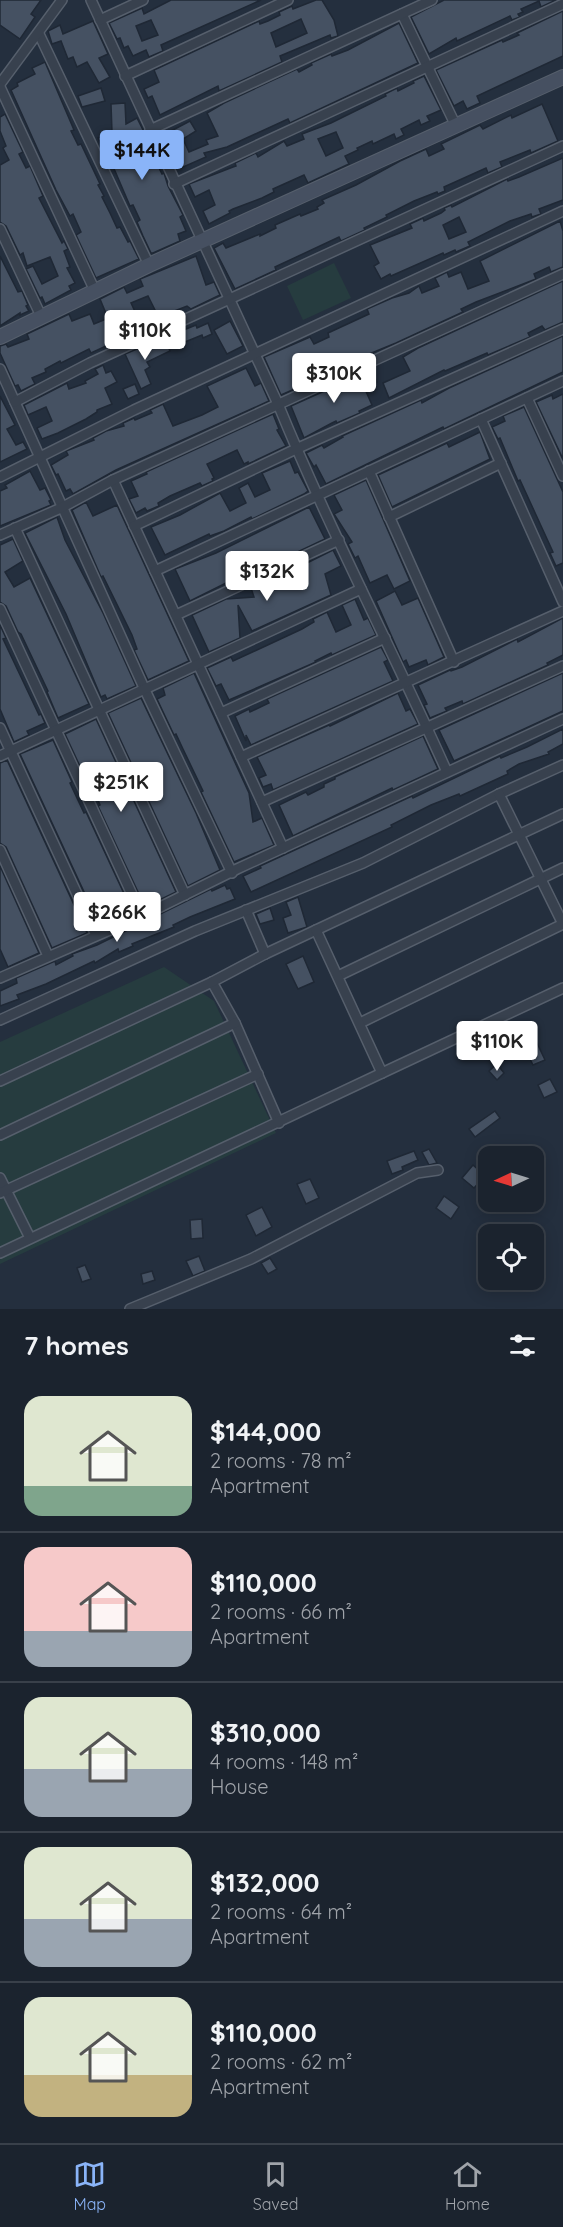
<!DOCTYPE html>
<html lang="en">
<head>
<meta charset="utf-8">
<style>
	body { margin:0; font-family:Quicksand,sans-serif; background:#282f3a; color:#f1f3f6; height:100vh; display:flex; flex-direction:column; font-size:22px; white-space:nowrap }
	* { box-sizing:border-box; margin:0 }
	p { font-size:20px; color:#a0a4aa }
	.icon { flex:none; width:33px; height:33px; fill:none; stroke:currentColor; stroke-width:2; stroke-linecap:round; stroke-linejoin:round }
	.map { position:relative; height:1309px; overflow:hidden }
	.sheet { display:flex; flex-direction:column; background:#1b232e; flex:1 }
	.sheet>* { flex:none }
	.needle { width:39px; rotate:266deg }
	.buttons { position:absolute; left:478px; top:1146px; display:grid; gap:12px }
	.buttons a { display:grid; place-items:center; width:66px; height:66px; border-radius:12px; background:#1b232e; box-shadow:0 3px 15px #0003,0 0 0 2px #39404a; font-size:30px }
	.price { position:absolute; translate:-50% -51px; padding:0 14px; border-radius:6px; background:#fff; color:#222; font-size:20px; line-height:39px; filter:drop-shadow(0 2px 3px #0008) }
	.price::after { content:''; position:absolute; left:50%; top:36px; width:18px; height:14px; margin-left:-9px; background:inherit; clip-path:polygon(0 0,100% 0,50% 100%) }
	.price.selected { background:#8ab4f8; color:#111 }
	ul { padding:0; list-style:none }
	li { display:flex; align-items:center; gap:18px; height:150px; padding:0 24px }
	li+li { border-top:2px solid #39404a }
	li span { display:grid; place-items:center; flex:none; width:168px; height:120px; border-radius:18px; color:#555 }
	li>.icon { margin-inline-start:auto }
	span .icon { width:72px; height:72px; fill:#fffc; stroke-width:1 }
	li b { font-size:26px }
	h2 { display:flex; justify-content:space-between; align-items:center; height:72px; padding:0 24px; font-size:26px }
	.menu { display:flex; justify-content:space-around; align-items:center; height:84px; border-top:2px solid #39404a; background:#1b232e; font-size:16px; color:#a0a4aa }
	.menu a { display:grid; justify-items:center; gap:3px }
	.menu .selected { color:#8ab4f8 }
	.map>svg:first-child { display:block }
	.green { fill:#263c3f }
	.building { fill:#455162; stroke:#1f2835; stroke-width:1.5; fill-rule:evenodd }
	.lines { fill:none; stroke-linecap:round; stroke-linejoin:round }
	.street-casing { stroke:#565f6c; stroke-width:12 }
	.secondary-casing { stroke:#565f6c; stroke-width:16 }
	.street { stroke:#38414e; stroke-width:9 }
	.secondary { stroke:#465061; stroke-width:14 }
</style>
</head>
<body>
<div class="map">
<svg width="563" height="1309" viewBox="0 0 563 1309">
	<rect width="100%" height="100%" fill="#242f3e"/>
	<g class="green">
		<path d="M334,263L351,298L303,320L287,286Z"/>
		<path d="M164,967L214,1001L276,1133L0,1264V1042Z"/>
	</g>
	<g class="building">
		<path d="M0,0H41L31,14L35,17L20,39L0,25Z"/>
		<path d="M171,0H261L161,45L163,51L149,57L146,50L133,56L128,46L124,48L120,38L117,39L109,23L142,8L144,14ZM151,20L158,35L142,41L136,26Z"/>
		<path d="M316,0H322L334,20L338,36L331,38L330,35L280,56L282,62L219,91L218,86L160,115L152,96L148,98L144,89L159,82L154,70L259,21L260,24L268,21L280,15L279,12L292,6L293,9ZM301,19L307,33L276,47L271,33Z"/>
		<path d="M444,0H556L541,7L539,1L521,9L523,12L518,14L520,17L512,20L510,16L457,41L456,38L429,54L411,17Z"/>
		<path d="M563,11V56L477,96L480,103L467,109L463,101L454,106L436,70L502,40L503,42L519,35L517,33Z"/>
		<path d="M93,21L108,54L99,58L110,77L99,83L87,62L77,67L73,57L68,59L61,41L52,44L48,31L60,25L63,34Z"/>
		<path d="M399,23L418,63L290,123L288,119L227,147L204,153L206,157L181,168L166,135L171,131L190,121L196,131L183,139L189,152L208,144L206,140L218,136L207,113L224,103L297,69L299,72L312,65L311,63L331,54L332,56L348,50Z"/>
		<path d="M45,62L74,130L71,131L78,145L81,144L100,184L98,185L104,196L102,197L110,213L117,228L120,227L128,242L130,241L139,259L96,278L76,235L81,232L73,214L70,216L56,190L11,90L18,86L17,83L35,74L32,68Z"/>
		<path d="M424,76L441,110L427,116L430,121L421,125L419,120L401,129L404,135L396,139L394,134L373,144L372,141L357,148L358,150L345,156L349,164L308,183L304,175L273,189L274,192L262,198L233,209L229,211L230,213L209,224L203,211L215,205L209,190L195,197L189,184L233,167L236,166L235,163L256,153L258,157L284,141L287,146L304,139L302,134L331,123L386,96L385,94L397,88L398,91L414,83L413,81ZM336,132L343,148L326,156L318,139Z"/>
		<path d="M101,88L105,101L82,107L78,96Z"/>
		<path d="M125,103L126,124L137,118L150,144L154,158L162,174L164,173L168,186L183,215L180,217L186,231L178,234L180,241L153,253H151L143,236L137,222L140,220L133,205L130,206L112,164L109,165L102,151H104L98,138L112,132L111,104Z"/>
		<path d="M542,104L558,141L531,153L530,150L500,162L502,167L488,173L486,168L444,187L445,191L438,194L437,192L414,201L386,215L387,217L364,228L365,230L341,241L339,237L275,267L276,270L235,289L214,248L223,243L226,248L260,234V236L276,228L275,225L300,214L301,216L318,209L317,207L324,203L322,200L356,185L400,161L426,149L429,156L444,149L441,144L480,125L483,129L511,115L512,118Z"/>
		<path d="M5,114L23,152L19,154L26,168L30,166L43,196L39,198L62,243L64,241L68,249L64,251L70,267L67,268L75,283L69,286L71,290L45,304L42,297L40,298L26,269L33,266L42,284L58,276L50,257L27,266L23,253L20,255L6,226L0,222V165L9,160L3,148L6,146L0,131V117Z"/>
		<path d="M563,158V200L539,209L541,214L532,217L531,214L510,221L468,242L470,246L456,252L455,250L444,255L443,253L391,276L390,274L381,279L374,266L379,263L370,245L412,228L410,224L423,218L424,221L441,213L445,210L444,208L451,205L452,207L507,179L508,181L519,177ZM459,217L466,232L449,239L443,225Z"/>
		<path d="M560,221L563,231V267L551,272L549,267L534,274L536,279L476,302L461,309L463,312L396,343L352,361L351,359L321,375L322,377L281,395L264,357L310,337L314,344L329,337L328,333L369,314L367,309L392,298L409,293L419,286L422,293L439,286L435,278L447,272L449,277L461,272L468,289L489,281L480,261Z"/>
		<path d="M0,256L18,292L22,291L28,305L26,306L29,311L20,315V313L0,326Z"/>
		<path d="M196,256L206,285L214,282L220,295L191,309L187,306L172,312L174,317L165,321L164,318L160,320L148,296L131,303L138,318L141,317L146,330L134,335L127,314L110,323L100,299L124,287L127,293L143,286L140,279Z"/>
		<path d="M563,281V322L545,330L542,326L528,333L530,337L488,355L487,353L445,371L444,370L389,398L383,383L410,371L403,357L418,348Z"/>
		<path d="M69,314L72,321L90,314L94,324L106,319L117,341L91,353L89,349L61,363L60,361L45,369L46,372L32,378L35,384L21,391L18,385L15,386L0,353V346L6,344L8,347L29,339L27,334Z"/>
		<path d="M230,321L243,346L227,354L214,330Z"/>
		<path d="M208,323L212,334L203,338L202,335L185,342L181,331L196,325L197,328Z"/>
		<path d="M563,336V372L444,429L443,427L326,484L316,465L314,467L306,453L322,445L324,448L343,437L342,436L421,400L422,403L449,388Z"/>
		<path d="M165,340L170,351L147,362L150,367L145,370L151,384L141,389L125,354L151,343L152,346Z"/>
		<path d="M103,365L106,373L111,371L117,382L105,388L112,404L97,410V412L86,419L58,433L42,439L37,428L52,421L46,407L28,415L24,405L67,383L69,389L86,383L85,381L98,374L95,369Z"/>
		<path d="M246,368L255,386L261,383L269,401L116,470L73,494L70,489L66,491L58,474L56,475L51,465L68,455L66,451L94,440L93,438L106,431L124,426L123,423L134,418L135,420L152,413L150,410L163,404L173,426L202,415L218,407L207,386Z"/>
		<path d="M371,370L377,382L365,389L372,405L359,411L360,413L337,423L336,421L332,423L304,438L291,406Z"/>
		<path d="M135,384L139,394L128,399L123,389Z"/>
		<path d="M563,394V459L536,402L552,395L553,399Z"/>
		<path d="M0,396L15,425L7,429L16,445L23,442L27,449L0,462Z"/>
		<path d="M524,407L563,492V563L556,566L550,553L553,552L520,480L518,481L500,438L498,439L492,427L505,421L503,416Z"/>
		<path d="M273,414L279,429L277,430L286,446L248,464V462L244,464L237,450L207,464L214,478L212,479L213,481L202,486L200,483L170,496L158,503L159,506L147,511L145,508L136,513L129,499L138,496L131,481L147,474L146,472Z"/>
		<path d="M480,432L490,459L392,507L378,475L447,443L449,447Z"/>
		<path d="M290,461L295,473L298,472L308,491L304,494L252,519L251,517L224,531L210,536L209,534L165,555L151,527L180,515L220,493L230,511L246,503L239,488L248,483L255,497L270,490L262,473Z"/>
		<path d="M30,471L40,490L45,488L51,500L49,501L51,505L0,526V491L7,488L5,485Z"/>
		<path d="M366,480L410,581L394,589L387,575L370,583L358,556L355,558L348,544L352,542L334,514L342,510L334,495Z"/>
		<path d="M86,502L93,516L117,505L189,661L148,680L134,650L137,649L132,635L103,576L101,577L72,510Z"/>
		<path d="M309,507L325,539L287,557L284,554L267,563L268,565L247,575L246,573L190,601L175,569L216,553Z"/>
		<path d="M57,517L65,540L103,613L136,686L107,699L105,695L101,697L66,614L25,533Z"/>
		<path d="M13,539L23,561L5,572L14,587L30,578L89,704L58,718L47,692L48,691L21,634L18,632L6,606L0,602V545Z"/>
		<path d="M333,550L341,566L325,574L331,595L252,631L238,605L240,638L209,652L192,615L226,599L254,597L251,588L274,577L275,579Z"/>
		<path d="M395,591L402,605L418,598L444,657L428,665L426,660L409,667L406,660L403,662L376,601Z"/>
		<path d="M355,599L364,620L368,618L376,635L332,655L331,653L315,661L316,662L229,700L221,684L216,686L207,668L231,657L233,661L272,643L302,629L314,622L313,619L327,612L336,632L351,625L342,605Z"/>
		<path d="M563,618V655L547,663L548,665L463,704L462,701L445,708L447,711L430,718L424,705L427,704L418,685L450,670L451,671L462,667L517,639L518,642Z"/>
		<path d="M0,625L6,638L3,639L39,715L41,714L45,723L27,731L29,735L14,742L0,709Z"/>
		<path d="M381,647L388,660L384,662L393,681L251,745L246,735V741L235,716L249,709L250,712L269,703L267,699Z"/>
		<path d="M194,673L249,793L253,822L262,818L274,845L234,862L201,792L203,791L183,749L176,734L174,735L157,699L165,695L163,688Z"/>
		<path d="M563,673V711L454,761L439,730Z"/>
		<path d="M398,693L406,711L410,709L418,724L273,790L271,784L263,787L259,778L266,775L257,757L329,725L330,726Z"/>
		<path d="M141,698L196,813L220,870L188,886L108,713Z"/>
		<path d="M96,719L176,892L145,907L98,806L100,805L87,774L84,775L65,734Z"/>
		<path d="M563,729V744L548,752L549,754L519,764L507,771L508,774L460,796L459,794L431,805L391,825L392,827L251,892L243,876L261,868L260,866L412,796L413,798L500,756L501,758L527,747Z"/>
		<path d="M423,736L438,769L393,790L392,788L293,836L279,805L306,792L308,795L324,787V784L335,779V777Z"/>
		<path d="M53,740L72,782L70,783L84,813L86,812L133,913L110,923L109,920L99,924L20,754Z"/>
		<path d="M7,760L87,933L52,948L6,847L0,843V763Z"/>
		<path d="M0,866L39,953L8,967L0,949Z"/>
		<path d="M225,885L227,889L230,888L235,899L190,917L173,925L174,927L132,944L133,946L119,952L118,949L95,963L94,961L46,984L17,995L19,999L0,1006V991L17,983L16,978L55,961L56,965L73,956L72,954L97,945L211,889L212,891Z"/>
		<path d="M298,897L307,927L288,933L283,918L291,915L286,902Z"/>
		<path d="M270,908L274,920L260,924L256,914Z"/>
		<path d="M303,956L314,982L298,989L286,964Z"/>
		<path d="M537,1043L545,1060L533,1065L525,1049Z"/>
		<path d="M497,1064L504,1073L497,1080L489,1071Z"/>
		<path d="M550,1079L557,1092L544,1098L538,1085Z"/>
		<path d="M495,1111L500,1118L475,1137L469,1129Z"/>
		<path d="M429,1149L437,1163L429,1165L422,1152Z"/>
		<path d="M414,1151L418,1160L402,1167L403,1170L392,1174L387,1161Z"/>
		<path d="M473,1165L485,1176L474,1188L462,1178Z"/>
		<path d="M310,1179L319,1198L306,1204L297,1184Z"/>
		<path d="M444,1196L459,1207L451,1219L436,1208Z"/>
		<path d="M262,1207L272,1227L256,1236L246,1215Z"/>
		<path d="M202,1219L203,1238L191,1239L190,1220Z"/>
		<path d="M199,1256L205,1271L193,1276L186,1261Z"/>
		<path d="M270,1258L277,1269L268,1274L261,1263Z"/>
		<path d="M85,1265L91,1279L82,1282L77,1268Z"/>
		<path d="M152,1271L155,1280L143,1284L141,1274Z"/>
	</g>
	<g class="lines">
		<g class="street-casing">
			<g id="street">
				<path d="M91,0L278,404C329,529 392,649 447,772"/>
				<path d="M402,14L456,126"/>
				<path d="M100,20L143,0"/>
				<path d="M39,34L149,265"/>
				<path d="M125,76L288,0"/>
				<path d="M0,84L62,0"/>
				<path d="M0,87L95,291"/>
				<path d="M150,130L432,0"/>
				<path d="M174,184L563,4"/>
				<path d="M0,229L41,316"/>
				<path d="M0,369L145,690L232,873"/>
				<path d="M527,398L563,476"/>
				<path d="M15,402L90,363L563,146"/>
				<path d="M481,419L563,602"/>
				<path d="M369,471L454,662"/>
				<path d="M0,477L134,410L563,211"/>
				<path d="M113,480L283,848"/>
				<path d="M389,517L501,463"/>
				<path d="M134,526L296,449L563,329"/>
				<path d="M15,528L185,895"/>
				<path d="M0,535L61,508L113,480L563,274"/>
				<path d="M155,571L563,381"/>
				<path d="M0,609L142,916"/>
				<path d="M176,615L339,540"/>
				<path d="M221,713L385,638"/>
				<path d="M0,728L96,935"/>
				<path d="M0,756L361,589"/>
				<path d="M241,757L563,611"/>
				<path d="M262,802L563,666"/>
				<path d="M0,850L48,956"/>
				<path d="M246,910L265,954"/>
				<path d="M338,976L563,868"/>
				<path d="M0,978L142,916L237,869L563,719"/>
				<path d="M212,982L235,1023L279,1123"/>
				<path d="M0,1020L195,931L363,863L499,794L563,765"/>
				<path d="M360,1023L563,924L499,794"/>
				<path d="M382,1073L563,988"/>
				<path d="M0,1081L212,982L265,954L563,814"/>
				<path d="M0,1135L235,1023"/>
				<path d="M0,1178L30,1238"/>
				<path d="M0,1193L258,1074"/>
				<path d="M0,1253L382,1073L316,930"/>
				<path d="M130,1309L251,1259L417,1173L438,1170"/>
			</g>
		</g>
		<g class="secondary-casing">
			<path id="secondary" d="M0,337L149,265L563,77"/>
		</g>
		<use href="#street" class="street"/>
		<use href="#secondary" class="secondary"/>
	</g>
</svg>
<div class="buttons">
<a><svg class="needle" viewBox="-14 -14 28 28"><path d="M0-13l5 13h-10z" fill="#e53935"/><path d="M0 13l5-13h-10z" fill="#a0a4aa"/></svg></a>
<a><svg class="icon" aria-label="locate" viewBox="0 0 24 24"><circle cx="12" cy="12" r="6"/><path d="M12 2v4M12 18v4M2 12h4M18 12h4"/></svg></a>
</div>
<b class="price selected" style="left:142px;top:181px">$144K</b>
<b class="price" style="left:145px;top:361px">$110K</b>
<b class="price" style="left:334px;top:404px">$310K</b>
<b class="price" style="left:267px;top:602px">$132K</b>
<b class="price" style="left:121px;top:813px">$251K</b>
<b class="price" style="left:117px;top:943px">$266K</b>
<b class="price" style="left:497px;top:1072px">$110K</b>
</div>
<section class="sheet">
<h2>7 homes<svg class="icon" aria-label="filters" viewBox="0 0 24 24"><path d="M4 7h16M4 17h16"/><circle cx="9" cy="7" r="2"/><circle cx="15" cy="17" r="2"/></svg></h2>
<ul>
<li><span style="background:linear-gradient(#dfe7d0 75%,#7fa58c 0)"><svg class="icon" aria-label="home" viewBox="0 0 24 24"><path d="M3 11l9-7 9 7M6 9v11h12V9"/></svg></span><div><b>$144,000</b><p>2 rooms · 78 m²</p><p>Apartment</p></div></li>
<li><span style="background:linear-gradient(#f6c9c9 70%,#9aa5b1 0)"><svg class="icon" aria-label="home" viewBox="0 0 24 24"><path d="M3 11l9-7 9 7M6 9v11h12V9"/></svg></span><div><b>$110,000</b><p>2 rooms · 66 m²</p><p>Apartment</p></div></li>
<li><span style="background:linear-gradient(#dfe7d0 60%,#9aa5b1 0)"><svg class="icon" aria-label="home" viewBox="0 0 24 24"><path d="M3 11l9-7 9 7M6 9v11h12V9"/></svg></span><div><b>$310,000</b><p>4 rooms · 148 m²</p><p>House</p></div></li>
<li><span style="background:linear-gradient(#dfe7d0 60%,#9aa5b1 0)"><svg class="icon" aria-label="home" viewBox="0 0 24 24"><path d="M3 11l9-7 9 7M6 9v11h12V9"/></svg></span><div><b>$132,000</b><p>2 rooms · 64 m²</p><p>Apartment</p></div></li>
<li><span style="background:linear-gradient(#dfe7d0 65%,#c2b280 0)"><svg class="icon" aria-label="home" viewBox="0 0 24 24"><path d="M3 11l9-7 9 7M6 9v11h12V9"/></svg></span><div><b>$110,000</b><p>2 rooms · 62 m²</p><p>Apartment</p></div></li>
</ul>
</section>
<nav class="menu">
<a class="selected"><svg class="icon" aria-label="map" viewBox="0 0 24 24"><path d="M3 6l6-2 6 2 6-2v14l-6 2-6-2-6 2zM9 4v14M15 6v14"/></svg>Map</a>
<a><svg class="icon" aria-label="saved" viewBox="0 0 24 24"><path d="M7 4h10v16l-5-4-5 4z"/></svg>Saved</a>
<a><svg class="icon" aria-label="home" viewBox="0 0 24 24"><path d="M3 11l9-7 9 7M6 9v11h12V9"/></svg>Home</a>
</nav>
</body>
</html>
